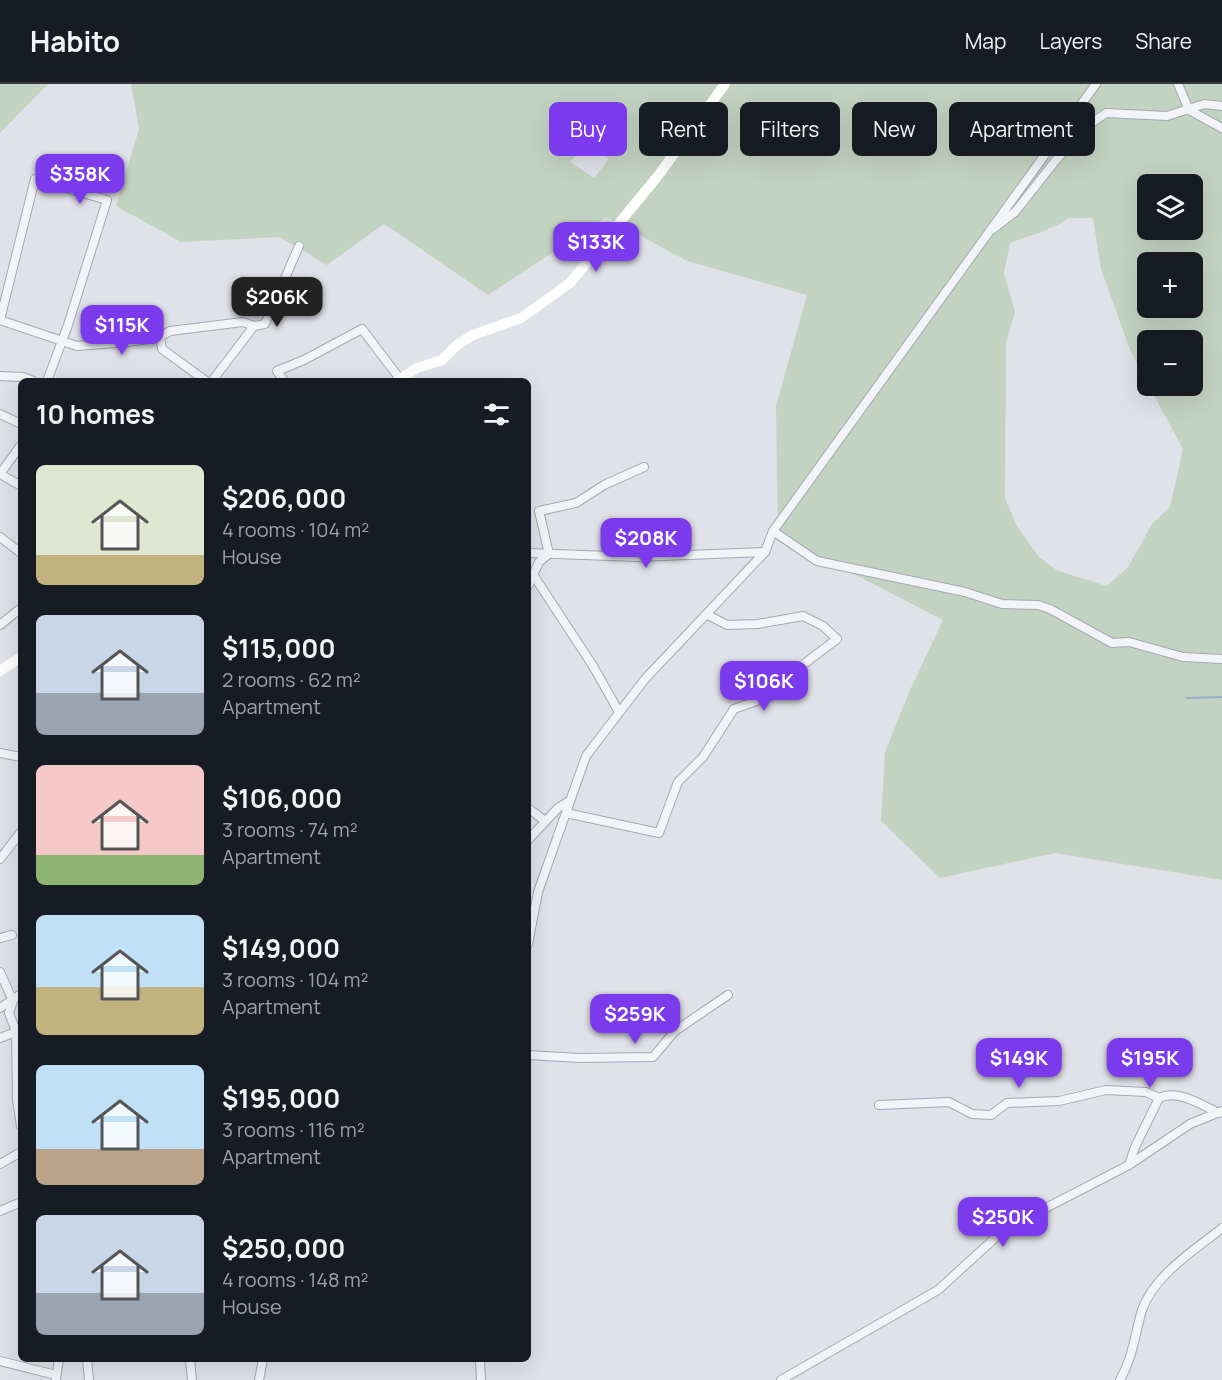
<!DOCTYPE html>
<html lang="en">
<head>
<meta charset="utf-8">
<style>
	body { margin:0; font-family:Manrope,sans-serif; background:#20242c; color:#f1f3f6; height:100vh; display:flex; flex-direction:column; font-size:22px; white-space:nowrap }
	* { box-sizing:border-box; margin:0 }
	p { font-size:20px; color:#9ea1a6 }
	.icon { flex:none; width:33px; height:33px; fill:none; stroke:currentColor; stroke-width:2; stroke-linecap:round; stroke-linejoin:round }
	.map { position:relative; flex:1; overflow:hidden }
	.panel { position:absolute; left:18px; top:294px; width:513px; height:984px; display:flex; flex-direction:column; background:#171b24; border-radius:9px; box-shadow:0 6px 24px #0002 }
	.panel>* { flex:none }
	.guide { position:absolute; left:549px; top:18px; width:570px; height:54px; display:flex; gap:12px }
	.buttons { position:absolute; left:1137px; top:90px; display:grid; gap:12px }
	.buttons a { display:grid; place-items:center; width:66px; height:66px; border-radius:9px; background:#171b24; box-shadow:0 6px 24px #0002; font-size:30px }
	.price { position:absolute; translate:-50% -51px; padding:0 14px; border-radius:12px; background:#7c3aed; color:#fff; font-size:20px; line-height:39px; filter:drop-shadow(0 2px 3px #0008) }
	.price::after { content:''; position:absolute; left:50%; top:36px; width:18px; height:14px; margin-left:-9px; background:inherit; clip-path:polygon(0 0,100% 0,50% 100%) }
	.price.active { background:#222; color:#fff }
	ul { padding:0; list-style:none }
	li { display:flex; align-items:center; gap:18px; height:150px; padding:0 18px }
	li span { display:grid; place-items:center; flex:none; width:168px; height:120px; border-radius:9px; color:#555 }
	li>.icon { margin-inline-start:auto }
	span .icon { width:72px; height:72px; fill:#fffc; stroke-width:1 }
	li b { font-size:26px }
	h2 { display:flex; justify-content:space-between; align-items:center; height:72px; padding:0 18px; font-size:26px }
	.tag { padding:0 21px; border-radius:9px; background:#171b24; box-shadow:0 6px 24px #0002; font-size:21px; line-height:54px }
	.tag.active { background:#7c3aed; color:#fff }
	header { display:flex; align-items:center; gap:36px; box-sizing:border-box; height:84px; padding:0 30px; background:#171b24; border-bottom:2px solid #363941 }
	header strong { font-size:28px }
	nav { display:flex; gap:33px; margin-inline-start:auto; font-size:21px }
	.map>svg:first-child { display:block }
	.green { fill:#c3d3c1; fill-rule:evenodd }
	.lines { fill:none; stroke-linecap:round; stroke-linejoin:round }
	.stream { stroke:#9aacca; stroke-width:2 }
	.street-casing { stroke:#a5a8b3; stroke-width:10 }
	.street { stroke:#f3f4f7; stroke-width:8 }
	.secondary { stroke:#fff; stroke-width:10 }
</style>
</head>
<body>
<header>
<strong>Habito</strong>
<nav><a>Map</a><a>Layers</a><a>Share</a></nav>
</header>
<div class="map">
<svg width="1222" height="1296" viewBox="0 0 1222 1296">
	<rect width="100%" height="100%" fill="#e0e2e9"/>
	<g class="green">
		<path d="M0,0H48L0,49Z"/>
		<path d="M131,0H1222V796L1055,769L940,794L881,737L885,668L910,606L943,536L778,451L776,322L807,211L687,177L606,133L488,211L384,140L327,181L280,153L181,158L116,122L139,45ZM587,57L609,75L594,94L570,78ZM1148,100H1192V146H1148ZM1069,134H1093L1101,185L1129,263L1147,299L1148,256H1192V302H1149L1183,365L1170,423L1152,440L1128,483L1107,502L1058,487L1039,473L1017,442L1005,414L1006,259L1015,228L1004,189L1010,159C1029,151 1051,147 1069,134ZM1148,178H1192V224H1148Z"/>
	</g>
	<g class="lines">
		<path class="stream" d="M1187,614L1222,613"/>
		<g class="street-casing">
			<g id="street">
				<path d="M1178,0L1189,26L1222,44"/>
				<path d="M993,145L1015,128L1056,76L1086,43L1106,29L1167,32L1204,20L1222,22"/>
				<path d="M0,236L35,95L107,116L68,241L47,297"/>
				<path d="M0,236L77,262L128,258L160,253L170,247L243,238L254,242"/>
				<path d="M160,253L162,265L206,297"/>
				<path d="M0,292L23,293L33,297"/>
				<path d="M212,297L254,242L265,240L299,162"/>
				<path d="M284,297L277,287L304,276L362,245L400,295"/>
				<path d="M0,330L21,340"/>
				<path d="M21,361L0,390L21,402"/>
				<path d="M773,447L817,477L965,508L1002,520L1038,521L1050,525L1112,559L1129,558L1183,573L1222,575"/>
				<path d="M0,453L21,469"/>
				<path d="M528,469L637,473L765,468"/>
				<path d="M534,492L593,582L619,628"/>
				<path d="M528,502L539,478L549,470L539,427L576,419L604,401L644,383"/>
				<path d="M0,541L21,524"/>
				<path d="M0,669L21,673"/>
				<path d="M528,724L545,737"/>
				<path d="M566,729L659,749L678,698L703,673L734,625L796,603L792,589L837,555L823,542L803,532L758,540L727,541L708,531"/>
				<path d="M528,756L558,724L569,717"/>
				<path d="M0,775L21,748"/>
				<path d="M0,854L12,851"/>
				<path d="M528,860L538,808L586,672L645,595L765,468L773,447L1096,0"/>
				<path d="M0,888L13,917L9,929L16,947L17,1016L21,1042"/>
				<path d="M0,924L21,910"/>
				<path d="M0,954L18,947"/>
				<path d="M528,971L580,974L653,973L675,947L728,911"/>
				<path d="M879,1021L949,1018L972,1030L991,1031L1007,1019L1059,1017L1106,1006L1146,1008L1159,1014"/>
				<path d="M0,1080L21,1068"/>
				<path d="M1129,1081L1135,1063L1159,1014C1179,1005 1201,1021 1219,1029"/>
				<path d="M0,1127L21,1118"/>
				<path d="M87,1275L89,1296"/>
				<path d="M190,1275L192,1296"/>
				<path d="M480,1275L481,1296"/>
				<path d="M0,1277L56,1291"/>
				<path d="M56,1295L59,1275"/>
				<path d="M259,1296L263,1275"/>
				<path d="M781,1296L938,1206L1005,1145L1129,1081L1190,1040L1222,1027"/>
				<path d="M1120,1296C1133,1273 1135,1250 1142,1226C1154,1191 1195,1166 1222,1144"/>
			</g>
		</g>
		<use href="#street" class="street"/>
		<g class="secondary">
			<path d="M397,297L417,284L442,276L457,261L473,251L521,234L570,199L657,93L725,0"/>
			<path d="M0,587L21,573"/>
		</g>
	</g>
</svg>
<div class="buttons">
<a><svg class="icon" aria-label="layers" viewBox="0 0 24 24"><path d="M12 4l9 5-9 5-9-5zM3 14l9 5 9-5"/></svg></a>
<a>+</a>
<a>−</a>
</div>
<b class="price" style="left:80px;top:121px">$358K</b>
<b class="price" style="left:596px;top:189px">$133K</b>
<b class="price active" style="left:277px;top:244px">$206K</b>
<b class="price" style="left:122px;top:272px">$115K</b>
<b class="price" style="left:646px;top:485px">$208K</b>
<b class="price" style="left:764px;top:628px">$106K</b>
<b class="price" style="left:635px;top:961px">$259K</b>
<b class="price" style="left:1019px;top:1005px">$149K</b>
<b class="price" style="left:1150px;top:1005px">$195K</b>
<b class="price" style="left:1003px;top:1164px">$250K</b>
<div class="guide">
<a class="tag active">Buy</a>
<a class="tag">Rent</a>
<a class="tag">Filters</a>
<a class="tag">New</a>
<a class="tag">Apartment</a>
</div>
<section class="panel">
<h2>10 homes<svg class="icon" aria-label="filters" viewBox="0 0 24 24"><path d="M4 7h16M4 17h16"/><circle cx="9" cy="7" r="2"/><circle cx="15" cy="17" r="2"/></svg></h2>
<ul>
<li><span style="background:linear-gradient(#dfe7d0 75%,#c2b280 0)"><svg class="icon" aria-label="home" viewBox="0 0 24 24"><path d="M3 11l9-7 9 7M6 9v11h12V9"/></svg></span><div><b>$206,000</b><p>4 rooms · 104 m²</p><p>House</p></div></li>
<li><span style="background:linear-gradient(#c9d6e8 65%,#9aa5b1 0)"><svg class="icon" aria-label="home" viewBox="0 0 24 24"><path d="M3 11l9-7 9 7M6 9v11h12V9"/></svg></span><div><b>$115,000</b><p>2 rooms · 62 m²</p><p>Apartment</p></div></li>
<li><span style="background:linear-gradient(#f6c9c9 75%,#8fb573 0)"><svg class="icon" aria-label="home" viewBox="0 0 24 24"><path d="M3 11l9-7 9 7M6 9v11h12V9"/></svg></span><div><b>$106,000</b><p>3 rooms · 74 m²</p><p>Apartment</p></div></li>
<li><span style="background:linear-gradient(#bfe0f5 60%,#c2b280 0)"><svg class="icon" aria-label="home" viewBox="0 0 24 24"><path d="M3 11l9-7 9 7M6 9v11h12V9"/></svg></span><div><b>$149,000</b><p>3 rooms · 104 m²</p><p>Apartment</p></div></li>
<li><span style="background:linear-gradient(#bfe0f5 70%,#b9a48a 0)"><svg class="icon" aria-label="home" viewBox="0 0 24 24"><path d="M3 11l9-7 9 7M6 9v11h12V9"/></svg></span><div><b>$195,000</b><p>3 rooms · 116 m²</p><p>Apartment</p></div></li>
<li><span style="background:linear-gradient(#c9d6e8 65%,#9aa5b1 0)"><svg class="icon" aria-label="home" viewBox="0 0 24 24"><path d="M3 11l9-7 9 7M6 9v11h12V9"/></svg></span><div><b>$250,000</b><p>4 rooms · 148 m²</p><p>House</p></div></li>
</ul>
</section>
</div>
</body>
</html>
